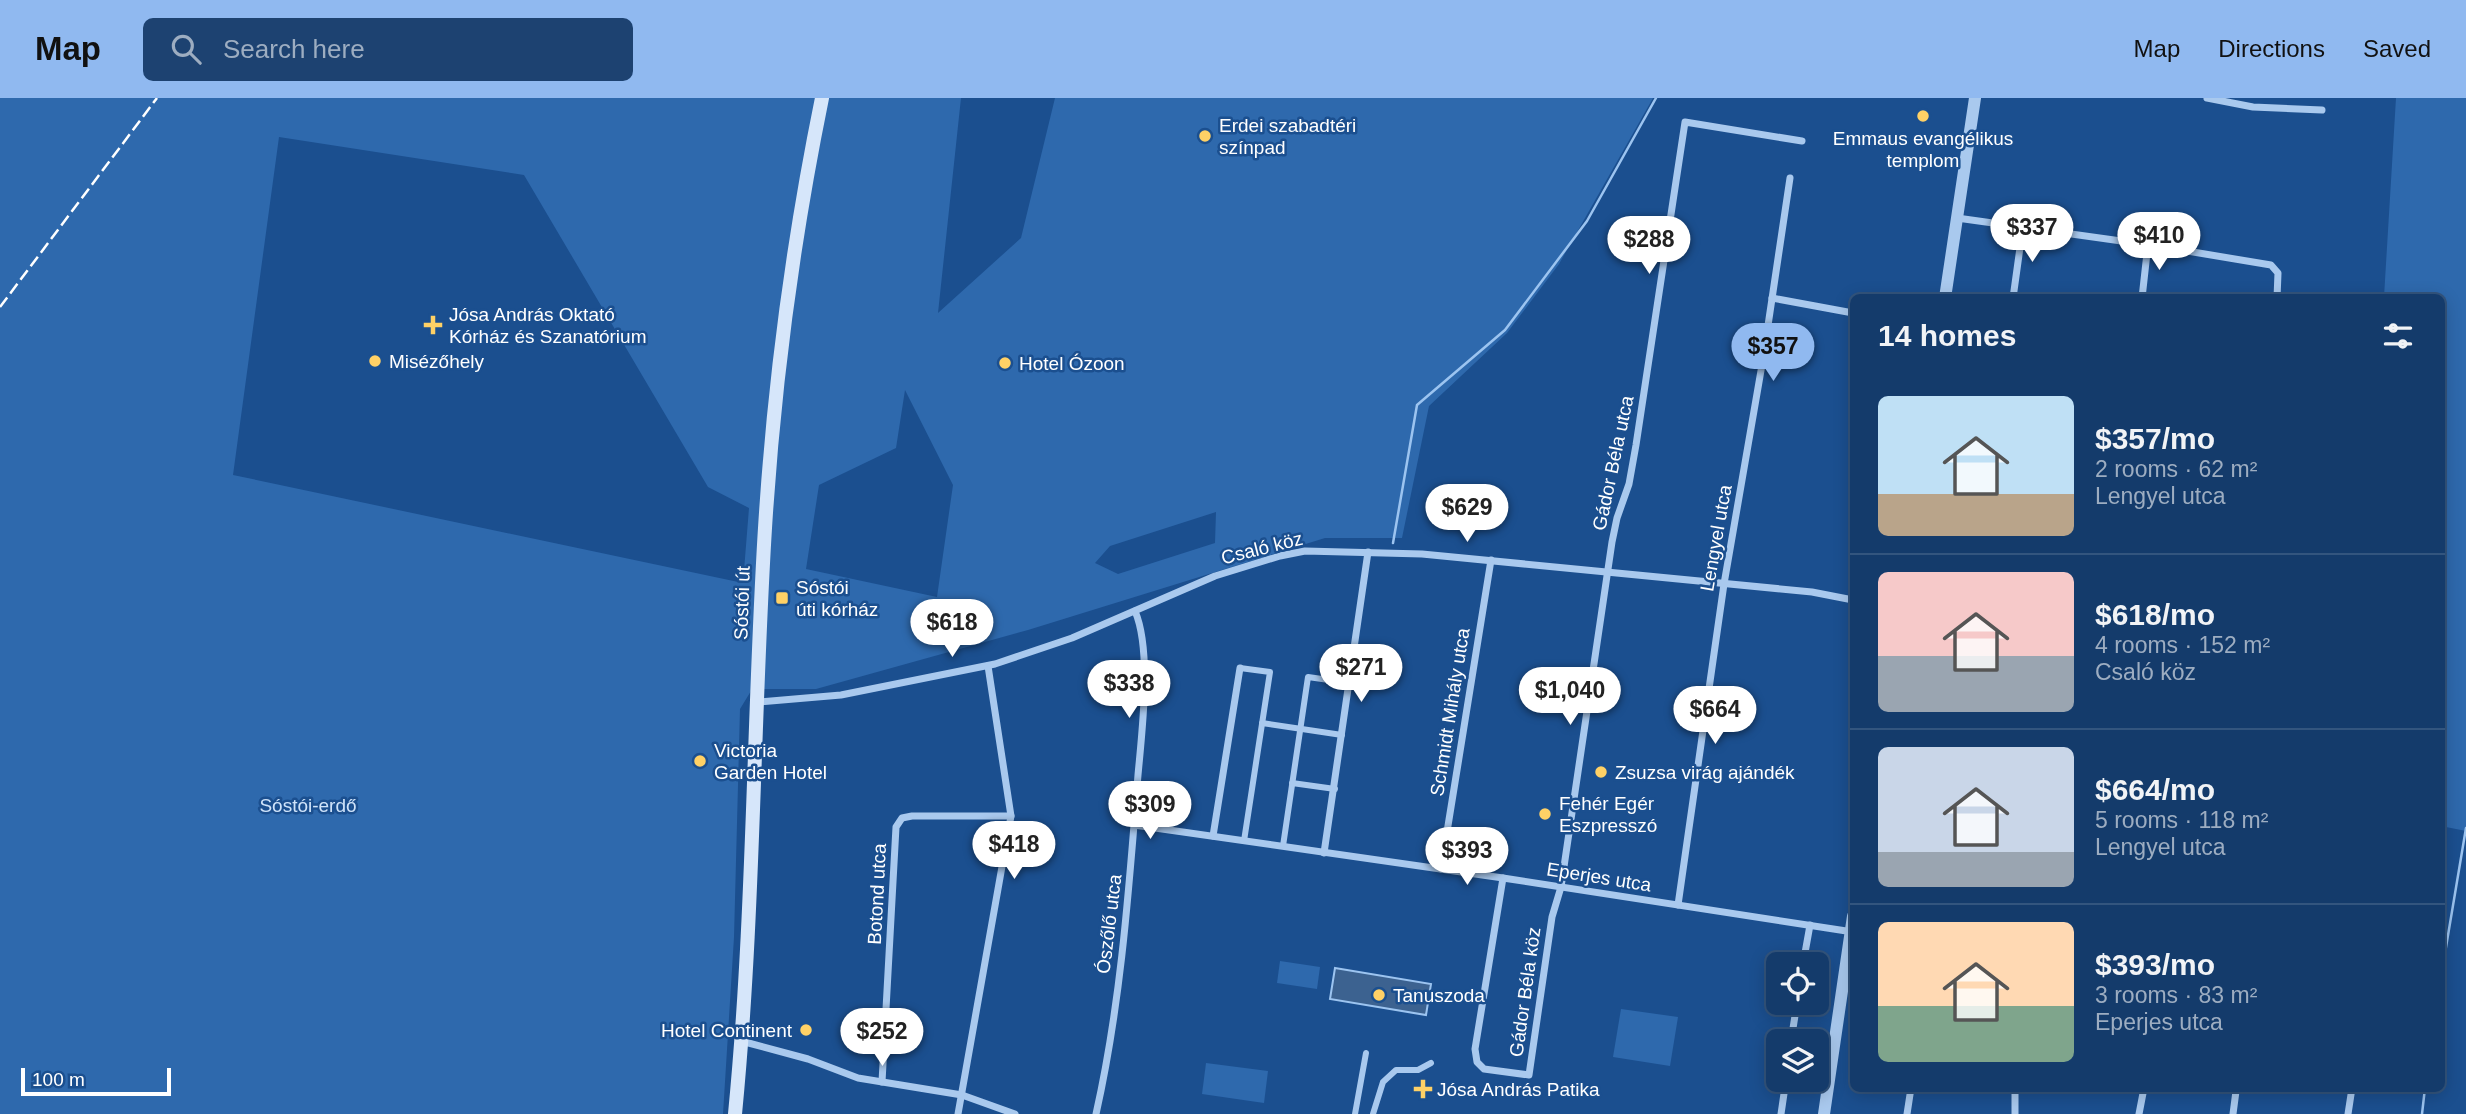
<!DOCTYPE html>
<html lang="en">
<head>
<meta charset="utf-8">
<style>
	body { margin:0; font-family:Arial,sans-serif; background:#1d4271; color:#f1f3f6; height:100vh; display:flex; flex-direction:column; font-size:26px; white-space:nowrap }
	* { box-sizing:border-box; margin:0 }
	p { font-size:23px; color:#9dadc1 }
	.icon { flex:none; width:38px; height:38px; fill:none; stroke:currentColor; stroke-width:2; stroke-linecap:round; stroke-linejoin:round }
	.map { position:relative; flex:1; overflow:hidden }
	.details { position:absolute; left:1850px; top:196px; width:595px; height:798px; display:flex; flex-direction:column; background:#143b6b; border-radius:10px; box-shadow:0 4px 18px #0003,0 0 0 2px #33557e }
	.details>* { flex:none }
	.buttons { position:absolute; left:1766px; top:854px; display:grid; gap:14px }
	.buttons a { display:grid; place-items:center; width:63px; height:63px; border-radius:10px; background:#143b6b; box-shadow:0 4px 18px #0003,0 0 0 2px #33557e; font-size:35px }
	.scale { position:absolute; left:21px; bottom:18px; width:150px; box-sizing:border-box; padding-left:7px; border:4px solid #fff; border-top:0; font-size:19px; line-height:24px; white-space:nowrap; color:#fff; -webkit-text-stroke:5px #1b4f8f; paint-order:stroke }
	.price { position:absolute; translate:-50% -60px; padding:0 16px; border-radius:24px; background:#fff; color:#222; font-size:23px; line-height:46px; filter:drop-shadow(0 2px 4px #0008) }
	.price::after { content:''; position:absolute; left:50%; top:42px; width:21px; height:16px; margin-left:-10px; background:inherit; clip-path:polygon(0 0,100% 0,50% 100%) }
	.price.on { background:#90b9f0; color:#111 }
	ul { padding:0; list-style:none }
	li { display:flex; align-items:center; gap:21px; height:175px; padding:0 28px }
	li+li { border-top:2px solid #33557e }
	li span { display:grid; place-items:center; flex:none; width:196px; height:140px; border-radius:10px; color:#555 }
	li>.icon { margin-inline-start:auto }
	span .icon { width:84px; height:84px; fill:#fffc; stroke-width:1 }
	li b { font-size:30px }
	h2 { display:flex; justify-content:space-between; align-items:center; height:84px; padding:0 28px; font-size:30px }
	header { display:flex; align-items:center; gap:42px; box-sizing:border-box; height:98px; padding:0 35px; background:#90b9f0; color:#111 }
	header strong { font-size:33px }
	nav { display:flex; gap:38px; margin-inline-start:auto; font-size:24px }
	.search { width:490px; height:63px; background:#1d4271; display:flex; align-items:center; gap:18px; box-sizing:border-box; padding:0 24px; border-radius:10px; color:#9dadc1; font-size:26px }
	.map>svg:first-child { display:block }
	.green { fill:#2e69ad; fill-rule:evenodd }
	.water { fill:#3c6290; stroke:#9cc4f0; stroke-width:2 }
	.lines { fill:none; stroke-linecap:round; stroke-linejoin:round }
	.stream { stroke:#9cc4f0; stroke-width:2.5 }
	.pedestrian { stroke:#a9c9ee; stroke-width:6 }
	.minor { stroke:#a9c9ee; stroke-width:7 }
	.tertiary { stroke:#a9c9ee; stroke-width:12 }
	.secondary { stroke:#d6e6fa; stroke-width:14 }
	.rail { stroke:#fff; stroke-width:2.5; stroke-dasharray:12 5; stroke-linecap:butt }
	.poi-dot { fill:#ffd166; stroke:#1b4f8f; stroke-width:2.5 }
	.labels { text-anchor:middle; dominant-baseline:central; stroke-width:5; stroke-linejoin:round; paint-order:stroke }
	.poi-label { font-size:19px; fill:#fff; stroke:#1b4f8f; text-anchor:start }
	.street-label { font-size:19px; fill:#fff; stroke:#1b4f8f }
	.park-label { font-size:19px; fill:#cfe3fa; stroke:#1b4f8f }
</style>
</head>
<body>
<header>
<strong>Map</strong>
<div class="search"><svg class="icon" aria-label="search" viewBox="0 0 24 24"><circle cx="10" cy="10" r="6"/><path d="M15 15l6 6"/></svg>Search here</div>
<nav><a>Map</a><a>Directions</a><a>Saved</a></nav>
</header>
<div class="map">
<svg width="2466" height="1016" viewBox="0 0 2466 1016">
	<rect width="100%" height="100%" fill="#1b4f8f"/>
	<g class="green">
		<path d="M0,0H961L938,215L1021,140L1055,0H1653L1559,166L1507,235L1429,308L1402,440H1325L1028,532L816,591H759L751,593L740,611L734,839L723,1016H0ZM279,39L524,77L708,389L749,410L743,485L233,377ZM905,292L953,387L937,499L806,471L819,387L896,350ZM1216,414L1215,445L1118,476L1095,465L1110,448Z"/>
		<path d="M2396,0H2466V733L2441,728V200L2384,199Z"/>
		<path d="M1280,863L1320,869L1317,891L1277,885Z"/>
		<path d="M1621,911L1678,919L1670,968L1613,959Z"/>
		<path d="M1206,965L1268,973L1264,1005L1202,996Z"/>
	</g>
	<path class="water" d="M1335,870L1431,886L1426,917L1330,901Z"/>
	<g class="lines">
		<g class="stream">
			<path d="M1393,445L1417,307L1505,232L1587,123L1656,0"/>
			<path d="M2441,879L2466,730"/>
			<path d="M2422,1016L2425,990"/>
		</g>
		<g class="pedestrian">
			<path d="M1240,570L1270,574L1244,743"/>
			<path d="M1262,625L1342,637"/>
			<path d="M1292,685L1335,691"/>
			<path d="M1283,748L1308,579L1350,585"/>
			<path d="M1355,1016L1366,955"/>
			<path d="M1373,1016L1383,984L1396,972H1418L1431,965"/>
		</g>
		<g class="minor">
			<path d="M2207,0L2253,9L2322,12"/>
			<path d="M1957,120L2157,148L2271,167L2278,175L2277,200"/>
			<path d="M1772,200L1853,215"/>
			<path d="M2013,200L2023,128"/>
			<path d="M2142,200L2148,146"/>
			<path d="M758,604L841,597L995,566L1072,540L1215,478L1280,458L1305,453L1422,456L1812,494L1853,502"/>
			<path d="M1134,727L1503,780L1853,834"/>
			<path d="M1213,738L1240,570"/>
			<path d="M1324,755L1368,454"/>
			<path d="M1441,771L1491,462"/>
			<path d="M1503,780L1475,951L1477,964L1484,971L1529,977L1552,819L1561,789L1612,444L1617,420L1629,386L1636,347L1685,24L1802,43"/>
			<path d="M1678,807L1724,486L1763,261L1790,80"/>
			<path d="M1803,866L1810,827"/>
			<path d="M741,943L808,961L858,980L962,997L1015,1016"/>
			<path d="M1791,943L1797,905"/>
			<path d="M882,984L896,729L902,720L912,718H1011"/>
			<path d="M2015,990V1016"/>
			<path d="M958,1016L1011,718L988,568"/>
			<path d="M1096,1016C1121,905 1129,790 1138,677C1142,633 1152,553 1135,513"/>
			<path d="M1781,1016L1786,982"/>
			<path d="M1907,1016L1911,990"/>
			<path d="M2139,1016L2144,990"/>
			<path d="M2233,1016L2236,993L2241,990"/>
			<path d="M2348,1016L2352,990"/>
		</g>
		<g class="tertiary">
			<path d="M1945,200L1975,0"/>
			<path d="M1824,1016L1853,818"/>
		</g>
		<path class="secondary" d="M735,1016C754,821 753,625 765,430C774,285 793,142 822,0"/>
		<path class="rail" d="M0,209L157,0"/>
	</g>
	<g class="poi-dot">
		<circle cx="1923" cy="18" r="7"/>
		<circle cx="1205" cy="38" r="7"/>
		<path d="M429.5 216.5h7v7h7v7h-7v7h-7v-7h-7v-7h7z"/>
		<circle cx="375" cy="263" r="7"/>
		<circle cx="1005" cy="265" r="7"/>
		<rect x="775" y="493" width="14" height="14" rx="3.5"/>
		<circle cx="700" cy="663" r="7"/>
		<circle cx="1601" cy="674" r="7"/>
		<circle cx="1545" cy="716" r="7"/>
		<circle cx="1379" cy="897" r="7"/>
		<circle cx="806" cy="932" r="7"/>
		<path d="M1419.5 980.5h7v7h7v7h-7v7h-7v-7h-7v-7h7z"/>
	</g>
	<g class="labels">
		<g class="poi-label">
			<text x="1219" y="27">Erdei szabadtéri<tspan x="1219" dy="22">színpad</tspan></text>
			<text x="1923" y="40" text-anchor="middle">Emmaus evangélikus<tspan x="1923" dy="22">templom</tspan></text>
			<text x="449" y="216">Jósa András Oktató<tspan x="449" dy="22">Kórház és Szanatórium</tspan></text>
			<text x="389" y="263">Misézőhely</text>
			<text x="1019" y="265">Hotel Ózoon</text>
			<text x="796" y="489">Sóstói<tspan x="796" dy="22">úti kórház</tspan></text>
			<text x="714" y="652">Victoria<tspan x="714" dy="22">Garden Hotel</tspan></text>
			<text x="1615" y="674">Zsuzsa virág ajándék</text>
			<text x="1559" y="705">Fehér Egér<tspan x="1559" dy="22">Eszpresszó</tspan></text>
			<text x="1393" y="897">Tanuszoda</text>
			<text x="792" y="932" text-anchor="end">Hotel Continent</text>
			<text x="1437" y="991">Jósa András Patika</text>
		</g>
		<g class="street-label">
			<text transform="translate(1613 365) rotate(-78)">Gádor Béla utca</text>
			<text transform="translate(1716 440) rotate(-80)">Lengyel utca</text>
			<text transform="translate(1262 450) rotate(-14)">Csaló köz</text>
			<text transform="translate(742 505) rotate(-88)">Sóstói út</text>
			<text transform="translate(1450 614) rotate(-81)">Schmidt Mihály utca</text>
			<text transform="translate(1599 779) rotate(9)">Eperjes utca</text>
			<text transform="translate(877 796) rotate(-87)">Botond utca</text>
			<text transform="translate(1109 826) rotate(-83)">Ószőlő utca</text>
			<text transform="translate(1525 894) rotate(-82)">Gádor Béla köz</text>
		</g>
		<g class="park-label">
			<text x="308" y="707">Sóstói-erdő</text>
		</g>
	</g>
</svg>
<div class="buttons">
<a><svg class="icon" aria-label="locate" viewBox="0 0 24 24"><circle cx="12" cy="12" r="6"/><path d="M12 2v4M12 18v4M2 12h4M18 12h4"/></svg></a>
<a><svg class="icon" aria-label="layers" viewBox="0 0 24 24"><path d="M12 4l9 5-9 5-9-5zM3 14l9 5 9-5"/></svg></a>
</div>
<div class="scale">100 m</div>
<b class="price" style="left:2032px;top:166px">$337</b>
<b class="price" style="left:2159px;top:174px">$410</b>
<b class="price" style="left:1649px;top:178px">$288</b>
<b class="price on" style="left:1773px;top:285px">$357</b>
<b class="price" style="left:1467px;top:446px">$629</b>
<b class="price" style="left:952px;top:561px">$618</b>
<b class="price" style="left:1361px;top:606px">$271</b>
<b class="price" style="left:1129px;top:622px">$338</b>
<b class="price" style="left:1570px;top:629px">$1,040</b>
<b class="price" style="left:1715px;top:648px">$664</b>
<b class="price" style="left:1150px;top:743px">$309</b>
<b class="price" style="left:1014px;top:783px">$418</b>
<b class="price" style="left:1467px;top:789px">$393</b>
<b class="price" style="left:882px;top:970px">$252</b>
<section class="details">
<h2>14 homes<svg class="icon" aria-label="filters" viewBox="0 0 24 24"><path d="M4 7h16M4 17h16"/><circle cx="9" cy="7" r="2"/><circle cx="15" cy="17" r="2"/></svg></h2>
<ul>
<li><span style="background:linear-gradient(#bfe0f5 70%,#b9a48a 0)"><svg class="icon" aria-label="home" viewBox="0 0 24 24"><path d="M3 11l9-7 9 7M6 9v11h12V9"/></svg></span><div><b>$357/mo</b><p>2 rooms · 62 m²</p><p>Lengyel utca</p></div></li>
<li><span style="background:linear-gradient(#f6c9c9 60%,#9aa5b1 0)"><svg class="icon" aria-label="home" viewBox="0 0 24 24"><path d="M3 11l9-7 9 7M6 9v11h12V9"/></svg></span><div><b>$618/mo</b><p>4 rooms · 152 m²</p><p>Csaló köz</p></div></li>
<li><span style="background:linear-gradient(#c9d6e8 75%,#9aa5b1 0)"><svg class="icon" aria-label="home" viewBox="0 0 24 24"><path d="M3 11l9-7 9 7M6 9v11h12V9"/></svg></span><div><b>$664/mo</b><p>5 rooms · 118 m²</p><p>Lengyel utca</p></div></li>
<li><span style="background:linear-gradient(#ffd9b3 60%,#7fa58c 0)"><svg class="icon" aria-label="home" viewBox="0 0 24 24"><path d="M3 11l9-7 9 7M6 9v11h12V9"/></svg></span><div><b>$393/mo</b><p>3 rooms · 83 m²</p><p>Eperjes utca</p></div></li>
</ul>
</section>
</div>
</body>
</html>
